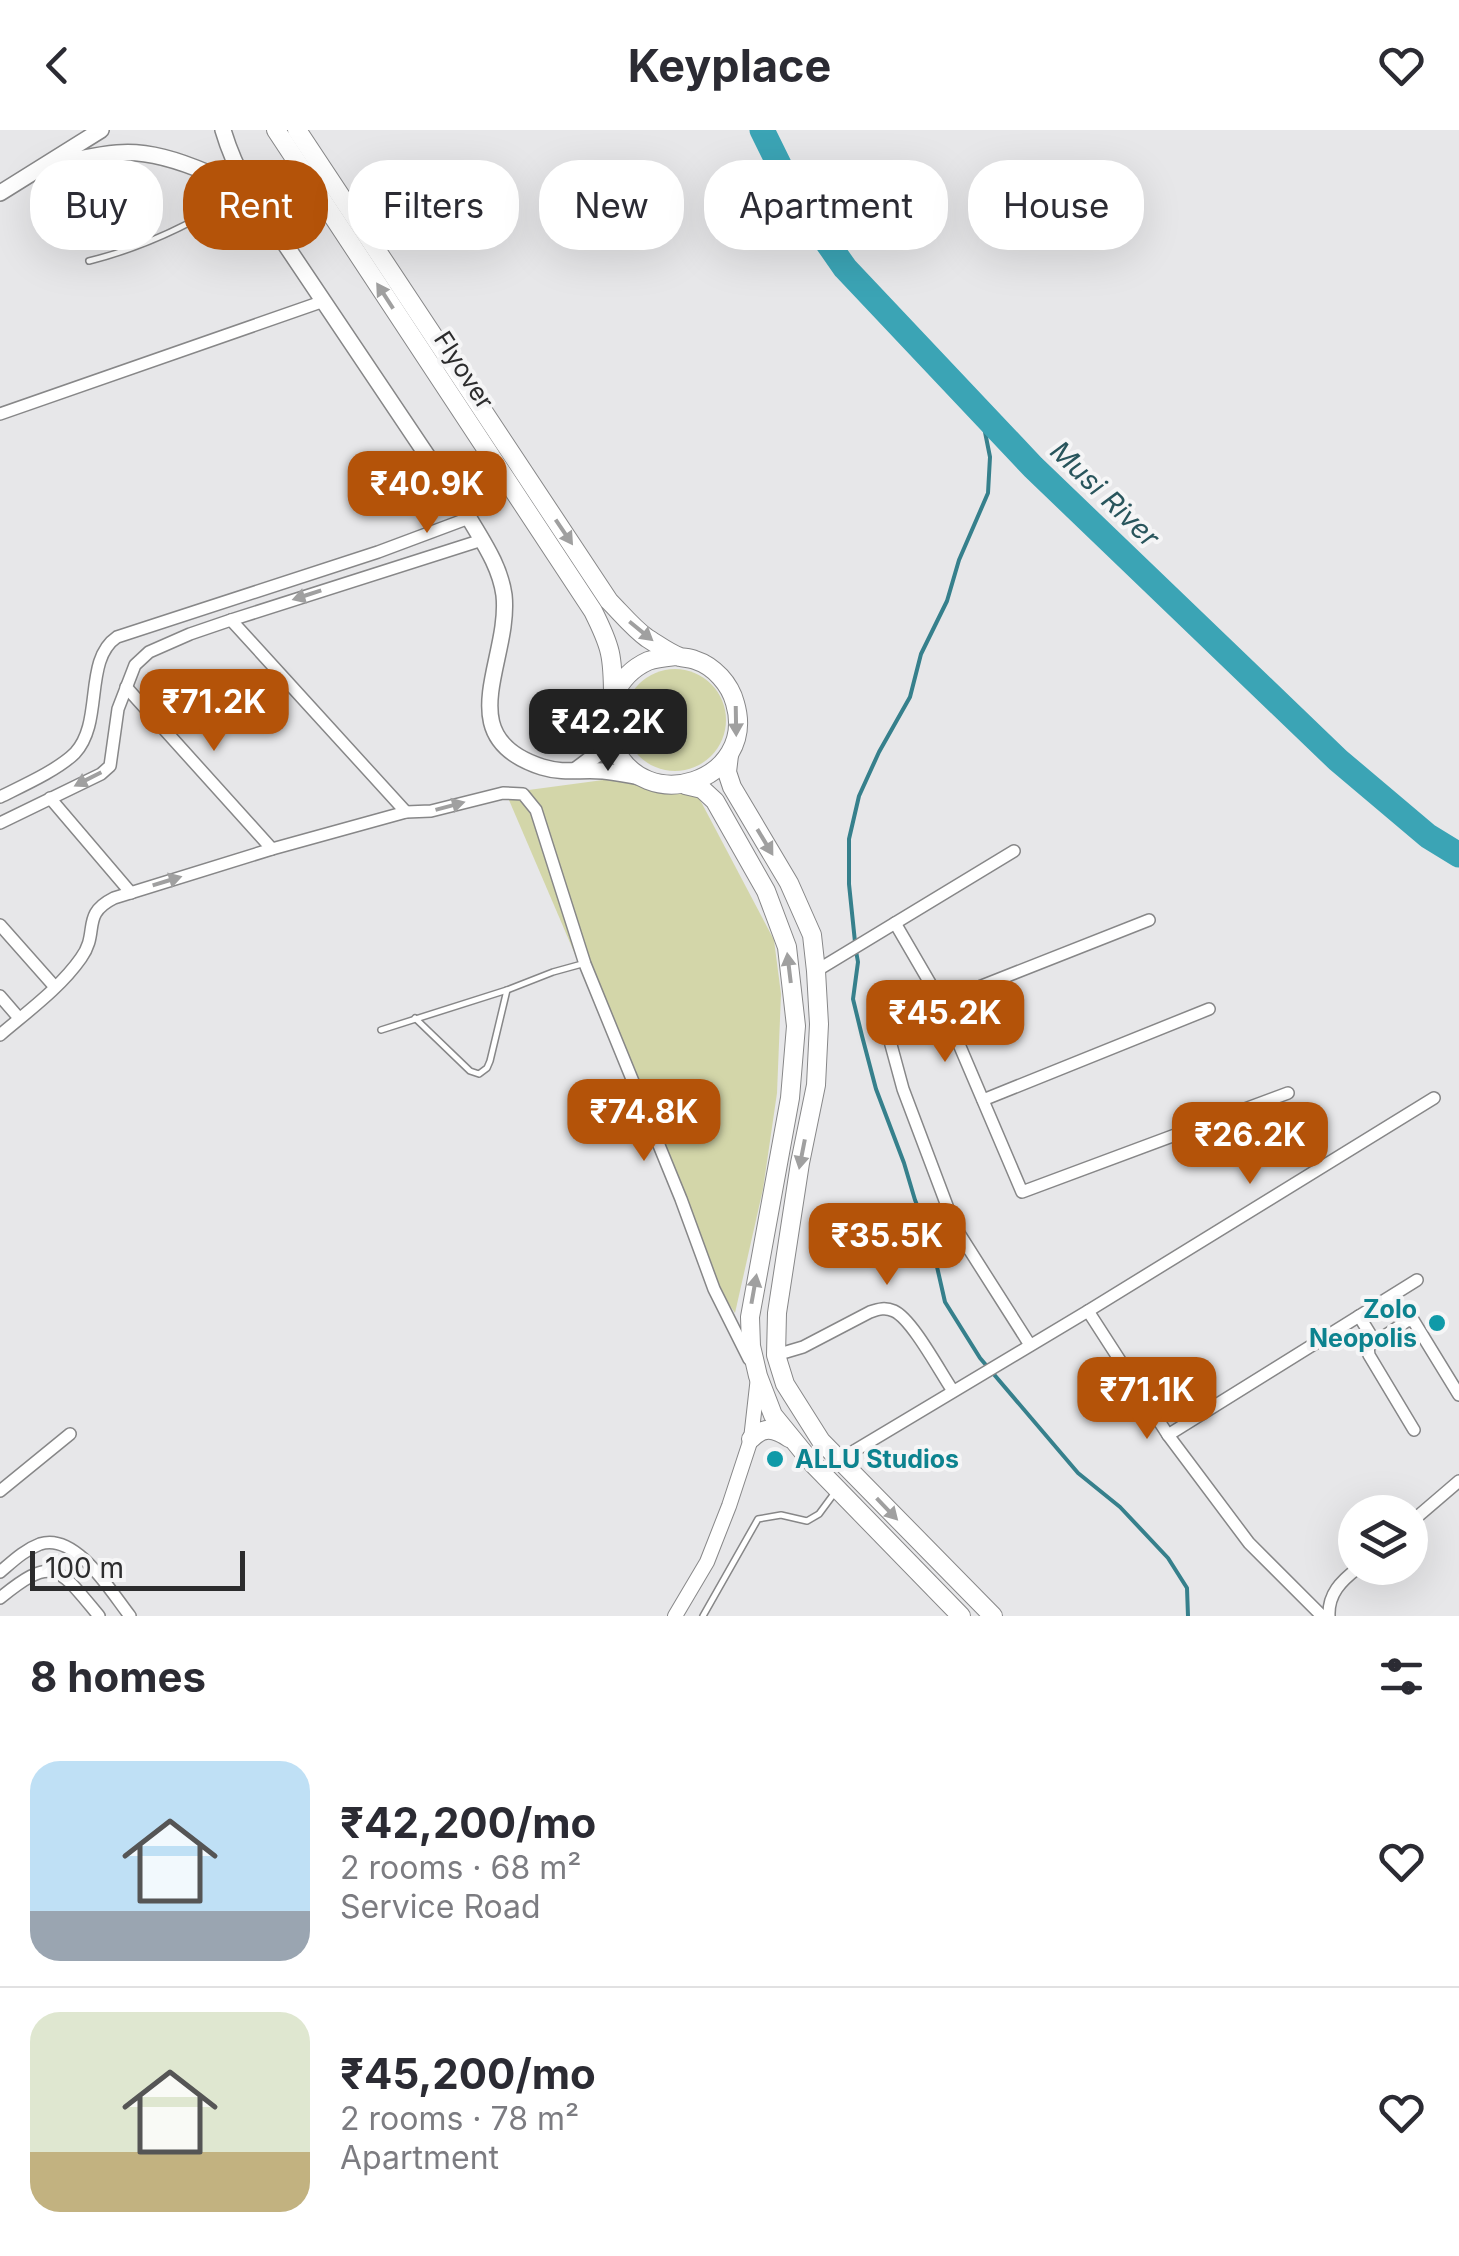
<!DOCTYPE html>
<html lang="en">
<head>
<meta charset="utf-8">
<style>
	body { margin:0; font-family:Inter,sans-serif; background:#f2f2f3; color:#2b2b33; height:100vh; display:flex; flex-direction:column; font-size:38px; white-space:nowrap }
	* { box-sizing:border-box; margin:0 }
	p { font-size:32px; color:#7c7c81 }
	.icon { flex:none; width:55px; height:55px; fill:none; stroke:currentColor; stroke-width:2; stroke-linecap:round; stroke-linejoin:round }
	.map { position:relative; height:1486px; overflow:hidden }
	.sheet { display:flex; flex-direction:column; background:#fff; flex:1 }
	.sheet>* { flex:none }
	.banner { position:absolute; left:30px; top:30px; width:1400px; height:90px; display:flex; gap:20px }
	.buttons { position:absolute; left:1338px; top:1365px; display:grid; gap:20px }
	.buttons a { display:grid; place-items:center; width:90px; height:90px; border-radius:50%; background:#fff; box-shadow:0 10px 40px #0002; font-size:50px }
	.scale { position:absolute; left:30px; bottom:25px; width:215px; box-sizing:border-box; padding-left:10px; border:5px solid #2c2c2d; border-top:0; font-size:28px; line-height:35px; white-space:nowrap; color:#2c2c2d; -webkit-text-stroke:8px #f5f5f6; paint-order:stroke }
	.price { position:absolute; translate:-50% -85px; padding:0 22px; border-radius:20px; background:#b45309; color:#fff; font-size:32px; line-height:65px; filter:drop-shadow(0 2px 5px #0008) }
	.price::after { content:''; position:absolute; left:50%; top:60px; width:30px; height:22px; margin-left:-15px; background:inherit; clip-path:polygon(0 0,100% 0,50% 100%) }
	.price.on { background:#222; color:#fff }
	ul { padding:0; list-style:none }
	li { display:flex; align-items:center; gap:30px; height:250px; padding:0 30px }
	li+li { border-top:2px solid #e1e1e2 }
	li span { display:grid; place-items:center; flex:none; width:280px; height:200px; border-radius:30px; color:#555 }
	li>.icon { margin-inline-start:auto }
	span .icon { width:120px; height:120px; fill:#fffc; stroke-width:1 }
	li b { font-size:42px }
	h2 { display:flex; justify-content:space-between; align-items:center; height:120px; padding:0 30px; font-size:42px }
	.tag { padding:0 35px; border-radius:40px; background:#fff; box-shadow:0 10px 40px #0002; font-size:35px; line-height:90px }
	.tag.on { background:#b45309; color:#fff }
	header { display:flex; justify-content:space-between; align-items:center; height:130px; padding:0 30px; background:#fff; font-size:45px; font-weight:700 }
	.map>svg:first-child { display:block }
	.green { fill:#d3d6a9 }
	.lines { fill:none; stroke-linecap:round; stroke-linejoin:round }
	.stream { stroke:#36808c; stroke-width:4 }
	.river { stroke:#3ba4b5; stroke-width:25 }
	.service-casing { stroke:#878788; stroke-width:8 }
	.minor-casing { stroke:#878788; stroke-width:14 }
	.tertiary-casing { stroke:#878788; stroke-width:16 }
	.secondary-casing { stroke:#878788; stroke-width:18 }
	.primary-casing { stroke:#878788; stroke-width:20 }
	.service { stroke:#fff; stroke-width:5 }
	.minor { stroke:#fff; stroke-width:11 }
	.tertiary { stroke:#fff; stroke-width:14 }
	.secondary { stroke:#fff; stroke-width:15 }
	.primary { stroke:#fff; stroke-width:18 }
	.oneway { fill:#a0a0a0 }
	.culture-dot { fill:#0f9aa8; stroke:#f5f5f6; stroke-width:4 }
	.labels { text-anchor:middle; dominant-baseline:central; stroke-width:8; stroke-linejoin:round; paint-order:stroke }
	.street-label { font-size:25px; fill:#2c2c2d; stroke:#f5f5f6 }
	.culture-label { font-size:25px; font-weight:bold; fill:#0d838f; stroke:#f5f5f6; text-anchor:end }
	.water-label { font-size:28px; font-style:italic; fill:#28555c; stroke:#f5f5f6 }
</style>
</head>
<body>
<header><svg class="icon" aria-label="back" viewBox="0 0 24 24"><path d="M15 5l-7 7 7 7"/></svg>Keyplace<svg class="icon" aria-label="heart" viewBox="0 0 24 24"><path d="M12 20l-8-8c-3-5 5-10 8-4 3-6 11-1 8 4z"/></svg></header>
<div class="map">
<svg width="1459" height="1486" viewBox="0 0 1459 1486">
	<rect width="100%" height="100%" fill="#e7e7e9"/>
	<g class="green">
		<circle cx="675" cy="590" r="51"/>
		<path d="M618,648L698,666L774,810L781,864L777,963L763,1059L735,1183L717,1156L506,663Z"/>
	</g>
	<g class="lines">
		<g class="stream">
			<path d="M855,812L849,754V709L859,666L879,622L910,567L921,524L947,471L959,430L988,363L990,327L981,282"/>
			<path d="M856,821L858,832L853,869L862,906L876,959L904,1033L915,1070L930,1106L945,1172L980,1228L1078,1343L1120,1377L1168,1428L1187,1458L1188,1486"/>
		</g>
		<path class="river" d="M762,0L794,65L845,138L1033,337L1338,630L1428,706L1459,725"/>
		<g class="service-casing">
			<g id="service">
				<path d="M89,131C145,117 193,94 240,63"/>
				<path d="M415,888L470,941L479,944L487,938L490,931L507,860"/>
				<path d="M381,900L507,860L553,842L582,834"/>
				<path d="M703,1486L758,1389L781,1385L807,1391L819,1384L836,1361"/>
			</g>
		</g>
		<g class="minor-casing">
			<g id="minor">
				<path d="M0,284L324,171"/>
				<path d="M231,490L406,682"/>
				<path d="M126,557L272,719"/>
				<path d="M0,667C22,656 58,640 75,623C104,592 83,530 117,507L378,422L469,388"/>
				<path d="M50,668L131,763"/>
				<path d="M0,693L101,644L110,636L118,579L135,535L149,522L190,504L231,490L482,410"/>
				<path d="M895,793L941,872L1022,1062L1288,963"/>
				<path d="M0,795L55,857"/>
				<path d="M816,841L1014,721"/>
				<path d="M0,866L19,888"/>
				<path d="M941,872L1149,790"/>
				<path d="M884,889L903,959L955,1097L1030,1215"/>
				<path d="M0,905C28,881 60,858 81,828C100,802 80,785 114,768L272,719L406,682L431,681L503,663L523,664L536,680L585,834L681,1069L714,1159L749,1229"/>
				<path d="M983,970L1209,879"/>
				<path d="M1088,1181L1168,1305L1249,1413L1322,1486"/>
				<path d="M1359,1186L1375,1212"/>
				<path d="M776,1225L803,1217L870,1182C879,1179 885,1177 894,1181C912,1189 940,1242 953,1261"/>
				<path d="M1414,1300L1369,1225L1368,1217L1407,1191L1413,1190L1459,1265"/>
				<path d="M1168,1305L1417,1150"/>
				<path d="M839,1330L1088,1181L1434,968"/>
				<path d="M0,1361L70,1304"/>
				<path d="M1410,1393L1459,1351"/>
				<path d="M0,1442C12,1432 24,1420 40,1414C76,1402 111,1462 130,1486"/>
				<path d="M0,1468C54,1424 58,1437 99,1486"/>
				<path d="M1329,1486C1328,1464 1341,1451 1358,1438"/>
			</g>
		</g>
		<g class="tertiary-casing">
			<path id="tertiary" d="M675,1486L707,1432L729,1376L751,1309L758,1247"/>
		</g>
		<g class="secondary-casing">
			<g id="secondary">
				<path d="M223,0C235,41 256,74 281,108L469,388C483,412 500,436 504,465C511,531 448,607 542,637C565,644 580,639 603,641C615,642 628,645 641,647"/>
				<path d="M48,34C71,31 94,25 117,23C148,20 180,31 208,43C222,49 237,56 248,67"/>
				<path d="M0,63L101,0"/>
				<path d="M576,640L600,622L611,609"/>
			</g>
		</g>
		<g class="primary-casing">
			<g id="primary">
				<path d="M276,0L593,481C611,517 613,526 613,567"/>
				<path d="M297,0L609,471C621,483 633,498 647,508C657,514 669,523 680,527C685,528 690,528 695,530C714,536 730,554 735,573C758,651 643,689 613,614C600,582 617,545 648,531C656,528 668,527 677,526"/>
				<path d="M729,625L727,642L732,657L789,753L812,805L816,841L819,894L816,955L800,1033L777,1183L776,1225L785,1254L821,1311L993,1486"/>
				<path d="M685,655L702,659L715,671L766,761L787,817L796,896L790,968L750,1187L751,1216L758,1246L773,1285L813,1334L961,1486"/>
				<path d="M751,1309C763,1296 774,1298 789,1308"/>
			</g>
		</g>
		<use href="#service" class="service"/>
		<use href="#minor" class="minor"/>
		<use href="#tertiary" class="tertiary"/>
		<use href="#secondary" class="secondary"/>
		<use href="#primary" class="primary"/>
	</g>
	<defs><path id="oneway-solid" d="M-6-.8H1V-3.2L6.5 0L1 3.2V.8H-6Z" transform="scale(2.5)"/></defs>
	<g class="oneway">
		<use href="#oneway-solid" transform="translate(385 166) rotate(-123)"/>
		<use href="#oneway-solid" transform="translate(564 402) rotate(56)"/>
		<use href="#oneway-solid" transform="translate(307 465) rotate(162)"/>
		<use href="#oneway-solid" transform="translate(641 501) rotate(39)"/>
		<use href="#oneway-solid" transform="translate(736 591) rotate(89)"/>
		<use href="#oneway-solid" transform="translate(88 649) rotate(153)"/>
		<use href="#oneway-solid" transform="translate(450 676) rotate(-15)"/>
		<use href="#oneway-solid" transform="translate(765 712) rotate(59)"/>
		<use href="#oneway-solid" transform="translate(167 751) rotate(-17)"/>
		<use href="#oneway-solid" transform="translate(789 838) rotate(-97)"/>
		<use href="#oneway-solid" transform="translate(802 1024) rotate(101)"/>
		<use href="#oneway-solid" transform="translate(754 1159) rotate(-80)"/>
		<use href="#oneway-solid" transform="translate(887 1379) rotate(46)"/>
	</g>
	<g class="culture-dot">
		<circle cx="1437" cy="1193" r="10"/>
		<circle cx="775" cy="1329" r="10"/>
	</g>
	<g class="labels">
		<g class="street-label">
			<text transform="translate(464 240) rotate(57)">Flyover</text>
		</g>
		<g class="culture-label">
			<text x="1417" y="1179">Zolo<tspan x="1417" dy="29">Neopolis</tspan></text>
			<text x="795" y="1329" text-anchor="start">ALLU Studios</text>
		</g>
		<g class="water-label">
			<text transform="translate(1105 364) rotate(44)">Musi River</text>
		</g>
	</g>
</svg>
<div class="buttons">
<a><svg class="icon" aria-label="layers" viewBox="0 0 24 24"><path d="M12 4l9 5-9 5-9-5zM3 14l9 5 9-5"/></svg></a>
</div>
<div class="scale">100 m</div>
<b class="price" style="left:427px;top:406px">₹40.9K</b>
<b class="price" style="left:214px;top:624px">₹71.2K</b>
<b class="price on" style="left:608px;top:644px">₹42.2K</b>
<b class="price" style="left:945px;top:935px">₹45.2K</b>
<b class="price" style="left:644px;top:1034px">₹74.8K</b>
<b class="price" style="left:1250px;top:1057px">₹26.2K</b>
<b class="price" style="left:887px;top:1158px">₹35.5K</b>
<b class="price" style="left:1147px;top:1312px">₹71.1K</b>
<div class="banner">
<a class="tag">Buy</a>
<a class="tag on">Rent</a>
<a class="tag">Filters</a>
<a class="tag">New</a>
<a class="tag">Apartment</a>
<a class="tag">House</a>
</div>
</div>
<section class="sheet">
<h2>8 homes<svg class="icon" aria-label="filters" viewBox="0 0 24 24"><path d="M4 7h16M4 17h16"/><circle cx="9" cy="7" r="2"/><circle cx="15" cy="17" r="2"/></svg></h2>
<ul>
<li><span style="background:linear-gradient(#bfe0f5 75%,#9aa5b1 0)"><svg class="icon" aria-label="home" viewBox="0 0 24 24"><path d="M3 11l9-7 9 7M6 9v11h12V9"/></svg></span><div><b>₹42,200/mo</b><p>2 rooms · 68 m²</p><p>Service Road</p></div><svg class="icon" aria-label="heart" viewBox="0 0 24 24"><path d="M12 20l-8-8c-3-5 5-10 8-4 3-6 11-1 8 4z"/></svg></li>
<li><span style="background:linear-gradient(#dfe7d0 70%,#c2b280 0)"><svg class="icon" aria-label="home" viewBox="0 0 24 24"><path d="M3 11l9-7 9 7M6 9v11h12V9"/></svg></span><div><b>₹45,200/mo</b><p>2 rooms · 78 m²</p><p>Apartment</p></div><svg class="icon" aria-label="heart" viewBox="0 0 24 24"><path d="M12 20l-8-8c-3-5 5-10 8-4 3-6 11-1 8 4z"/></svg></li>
</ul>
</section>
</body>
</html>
